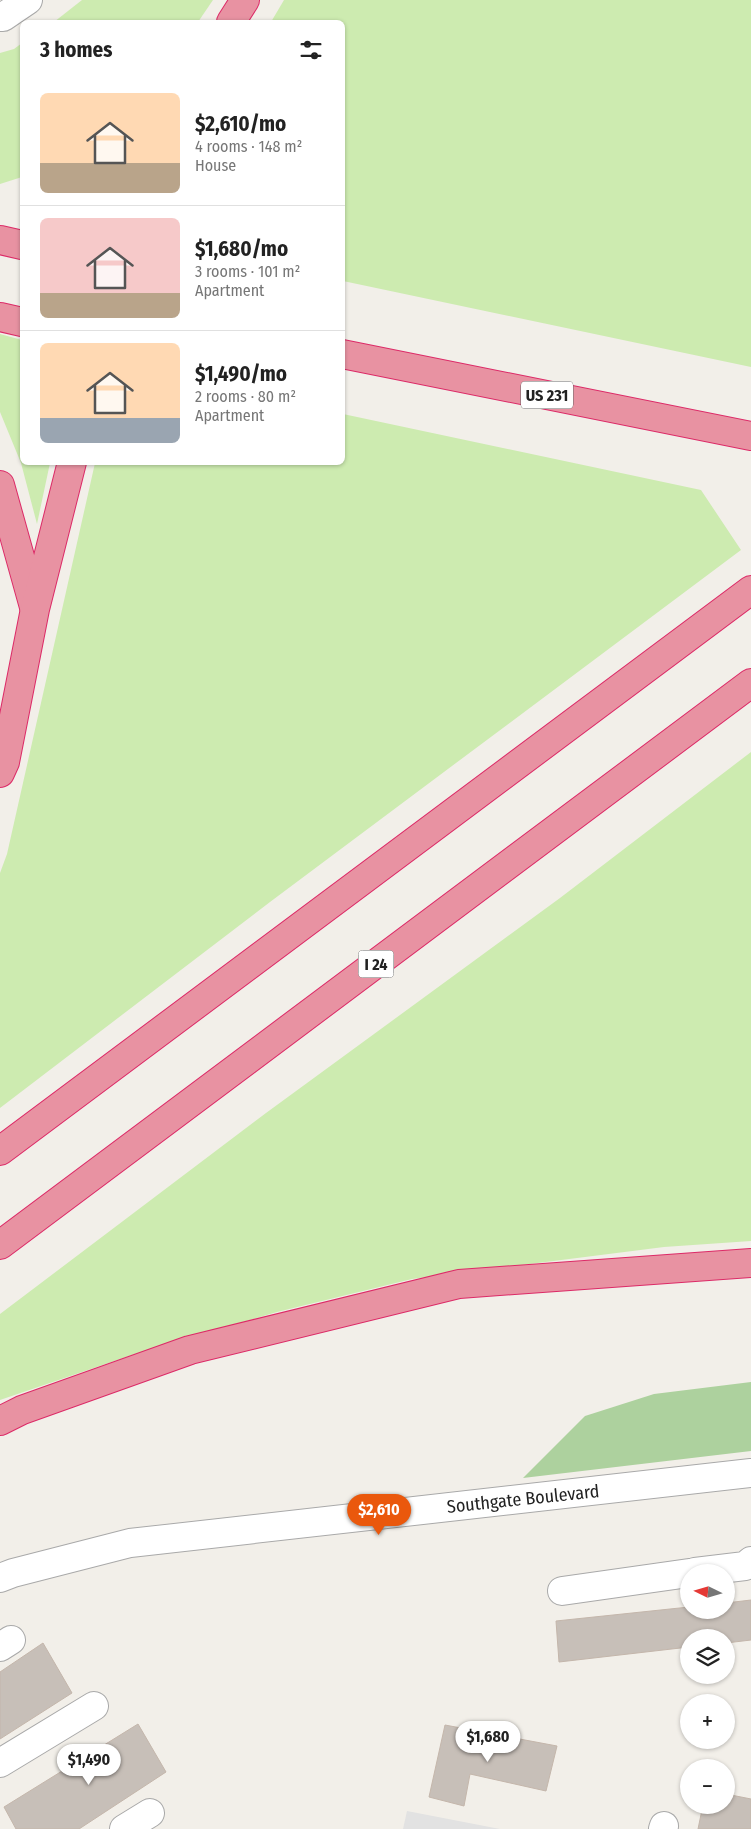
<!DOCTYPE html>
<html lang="en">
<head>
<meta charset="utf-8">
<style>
	body { margin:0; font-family:"Fira Sans Condensed",sans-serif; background:#f6f6f6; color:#222; height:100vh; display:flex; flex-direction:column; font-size:19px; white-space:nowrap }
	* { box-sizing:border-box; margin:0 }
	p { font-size:16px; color:#767676 }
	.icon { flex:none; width:28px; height:28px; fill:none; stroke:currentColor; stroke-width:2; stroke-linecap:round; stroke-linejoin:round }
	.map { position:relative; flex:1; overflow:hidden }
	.side { position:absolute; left:20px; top:20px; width:325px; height:445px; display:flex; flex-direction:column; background:#fff; border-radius:8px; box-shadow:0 1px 4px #0004 }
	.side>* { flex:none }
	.needle { width:32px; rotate:275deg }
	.controls { position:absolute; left:680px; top:1564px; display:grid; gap:10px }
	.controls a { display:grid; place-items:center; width:55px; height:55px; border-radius:50%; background:#fff; box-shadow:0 1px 4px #0004; font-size:25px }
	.price { position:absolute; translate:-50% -42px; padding:0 11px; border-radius:18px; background:#fff; color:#222; font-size:16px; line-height:32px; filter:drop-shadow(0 1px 2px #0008) }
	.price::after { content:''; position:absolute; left:50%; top:30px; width:15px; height:11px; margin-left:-8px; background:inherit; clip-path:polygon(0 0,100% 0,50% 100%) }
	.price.selected { background:#ea580c; color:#fff }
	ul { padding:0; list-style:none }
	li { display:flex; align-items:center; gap:15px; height:125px; padding:0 20px }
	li+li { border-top:1px solid #e0e0e0 }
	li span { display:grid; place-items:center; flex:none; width:140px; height:100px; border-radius:8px; color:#555 }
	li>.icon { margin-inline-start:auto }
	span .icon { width:60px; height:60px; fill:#fffc; stroke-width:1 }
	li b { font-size:21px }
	h2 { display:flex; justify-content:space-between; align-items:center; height:60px; padding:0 20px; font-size:21px }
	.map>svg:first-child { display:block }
	.grass { fill:#cdebb0 }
	.forest { fill:#add19e }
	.parking { fill:#e2e2e2 }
	.building { fill:#c7bfb8; stroke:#c4b6ab }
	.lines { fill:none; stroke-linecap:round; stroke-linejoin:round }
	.minor-casing { stroke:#a9a9a9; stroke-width:30 }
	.highway-casing { stroke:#dc2a67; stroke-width:30 }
	.minor { stroke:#fff; stroke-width:28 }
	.highway { stroke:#e892a2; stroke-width:28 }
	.labels { text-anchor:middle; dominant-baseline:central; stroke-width:5; stroke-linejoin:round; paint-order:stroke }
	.shield { fill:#fff; stroke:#646464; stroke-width:1 }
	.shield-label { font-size:16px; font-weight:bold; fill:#222 }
	.street-label { font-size:18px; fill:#222; stroke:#fff }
</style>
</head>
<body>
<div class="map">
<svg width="751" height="1829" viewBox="0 0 751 1829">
	<rect width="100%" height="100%" fill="#f2efe9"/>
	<g class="grass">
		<path d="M82,0H213L198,22H54Z"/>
		<path d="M284,0H751V367L343,281L342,22H271Z"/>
		<path d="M22,43V177L0,184V53L14,49Z"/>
		<path d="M0,334L22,340V462L50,463L37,524L21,463L0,412Z"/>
		<path d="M343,414L701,490L741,550L270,902L0,1108V873L7,854L95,463L342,462Z"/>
		<path d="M751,752V1241L664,1247L412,1279L277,1312L132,1355L0,1400V1314L266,1113L560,898Z"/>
	</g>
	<path class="forest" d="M751,1382V1451L523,1478L585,1416L654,1394Z"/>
	<path class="parking" d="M407,1811L500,1829H403Z"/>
	<g class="building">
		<path d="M751,1600V1640L726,1643V1638H689V1647L559,1662L556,1621L689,1607V1610H726V1603Z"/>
		<path d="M43,1643L72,1693L0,1739V1672Z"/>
		<path d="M138,1724L166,1772L79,1829H16L4,1807Z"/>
		<path d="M445,1725L557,1746L546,1791L470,1774L464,1806L429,1797Z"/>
		<path d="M726,1794L751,1799V1829H698L703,1805H726Z"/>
	</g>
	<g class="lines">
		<g class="minor-casing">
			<g id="minor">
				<path d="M0,17H3L28,0"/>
				<path d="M695,1572L745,1566L751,1561"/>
				<path d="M0,1578L13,1573L130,1543L751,1473"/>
				<path d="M562,1591L689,1573"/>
				<path d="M0,1647L11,1640"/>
				<path d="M0,1763L94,1706"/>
				<path d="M124,1829L150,1813"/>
				<path d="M663,1829L664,1826"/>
			</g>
		</g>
		<g class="highway-casing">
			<g id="highway">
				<path d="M231,22L245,0"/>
				<path d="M0,240L22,245"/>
				<path d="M0,317L22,322"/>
				<path d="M342,354L751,436"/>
				<path d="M0,485L34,607"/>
				<path d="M0,773L5,762L35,609L72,462"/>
				<path d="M0,1151L751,590"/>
				<path d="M0,1245L751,683"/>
				<path d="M0,1421L22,1410L190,1350L459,1284L751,1263"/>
			</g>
		</g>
		<use href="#minor" class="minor"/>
		<use href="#highway" class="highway"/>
	</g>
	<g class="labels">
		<g class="shield">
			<rect x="521" y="381.5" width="52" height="27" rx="4"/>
			<rect x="358.5" y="950.5" width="35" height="27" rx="4"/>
		</g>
		<g class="shield-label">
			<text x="547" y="395">US 231</text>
			<text x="376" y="964">I 24</text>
		</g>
		<g class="street-label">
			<text transform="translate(523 1499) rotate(-6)">Southgate Boulevard</text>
		</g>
	</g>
</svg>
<div class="controls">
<a><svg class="needle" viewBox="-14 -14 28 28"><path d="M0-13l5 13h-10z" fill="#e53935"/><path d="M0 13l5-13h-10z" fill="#767676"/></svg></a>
<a><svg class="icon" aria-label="layers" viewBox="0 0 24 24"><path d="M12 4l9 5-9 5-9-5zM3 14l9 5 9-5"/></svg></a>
<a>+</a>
<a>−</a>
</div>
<b class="price selected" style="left:379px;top:1536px">$2,610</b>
<b class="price" style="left:488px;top:1763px">$1,680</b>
<b class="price" style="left:89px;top:1786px">$1,490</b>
<section class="side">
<h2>3 homes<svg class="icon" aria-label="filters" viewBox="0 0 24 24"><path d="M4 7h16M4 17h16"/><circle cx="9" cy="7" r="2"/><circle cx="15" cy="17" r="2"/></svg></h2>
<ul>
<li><span style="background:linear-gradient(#ffd9b3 70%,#b9a48a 0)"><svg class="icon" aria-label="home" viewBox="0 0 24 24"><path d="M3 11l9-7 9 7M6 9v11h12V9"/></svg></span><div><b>$2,610/mo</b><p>4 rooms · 148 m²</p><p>House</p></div></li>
<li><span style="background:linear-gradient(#f6c9c9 75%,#b9a48a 0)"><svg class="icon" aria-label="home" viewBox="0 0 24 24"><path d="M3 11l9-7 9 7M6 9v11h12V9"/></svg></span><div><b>$1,680/mo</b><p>3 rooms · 101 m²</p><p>Apartment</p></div></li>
<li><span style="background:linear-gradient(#ffd9b3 75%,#9aa5b1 0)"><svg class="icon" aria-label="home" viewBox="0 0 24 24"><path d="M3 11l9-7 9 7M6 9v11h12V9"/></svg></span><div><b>$1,490/mo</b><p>2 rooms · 80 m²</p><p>Apartment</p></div></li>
</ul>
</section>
</div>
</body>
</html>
